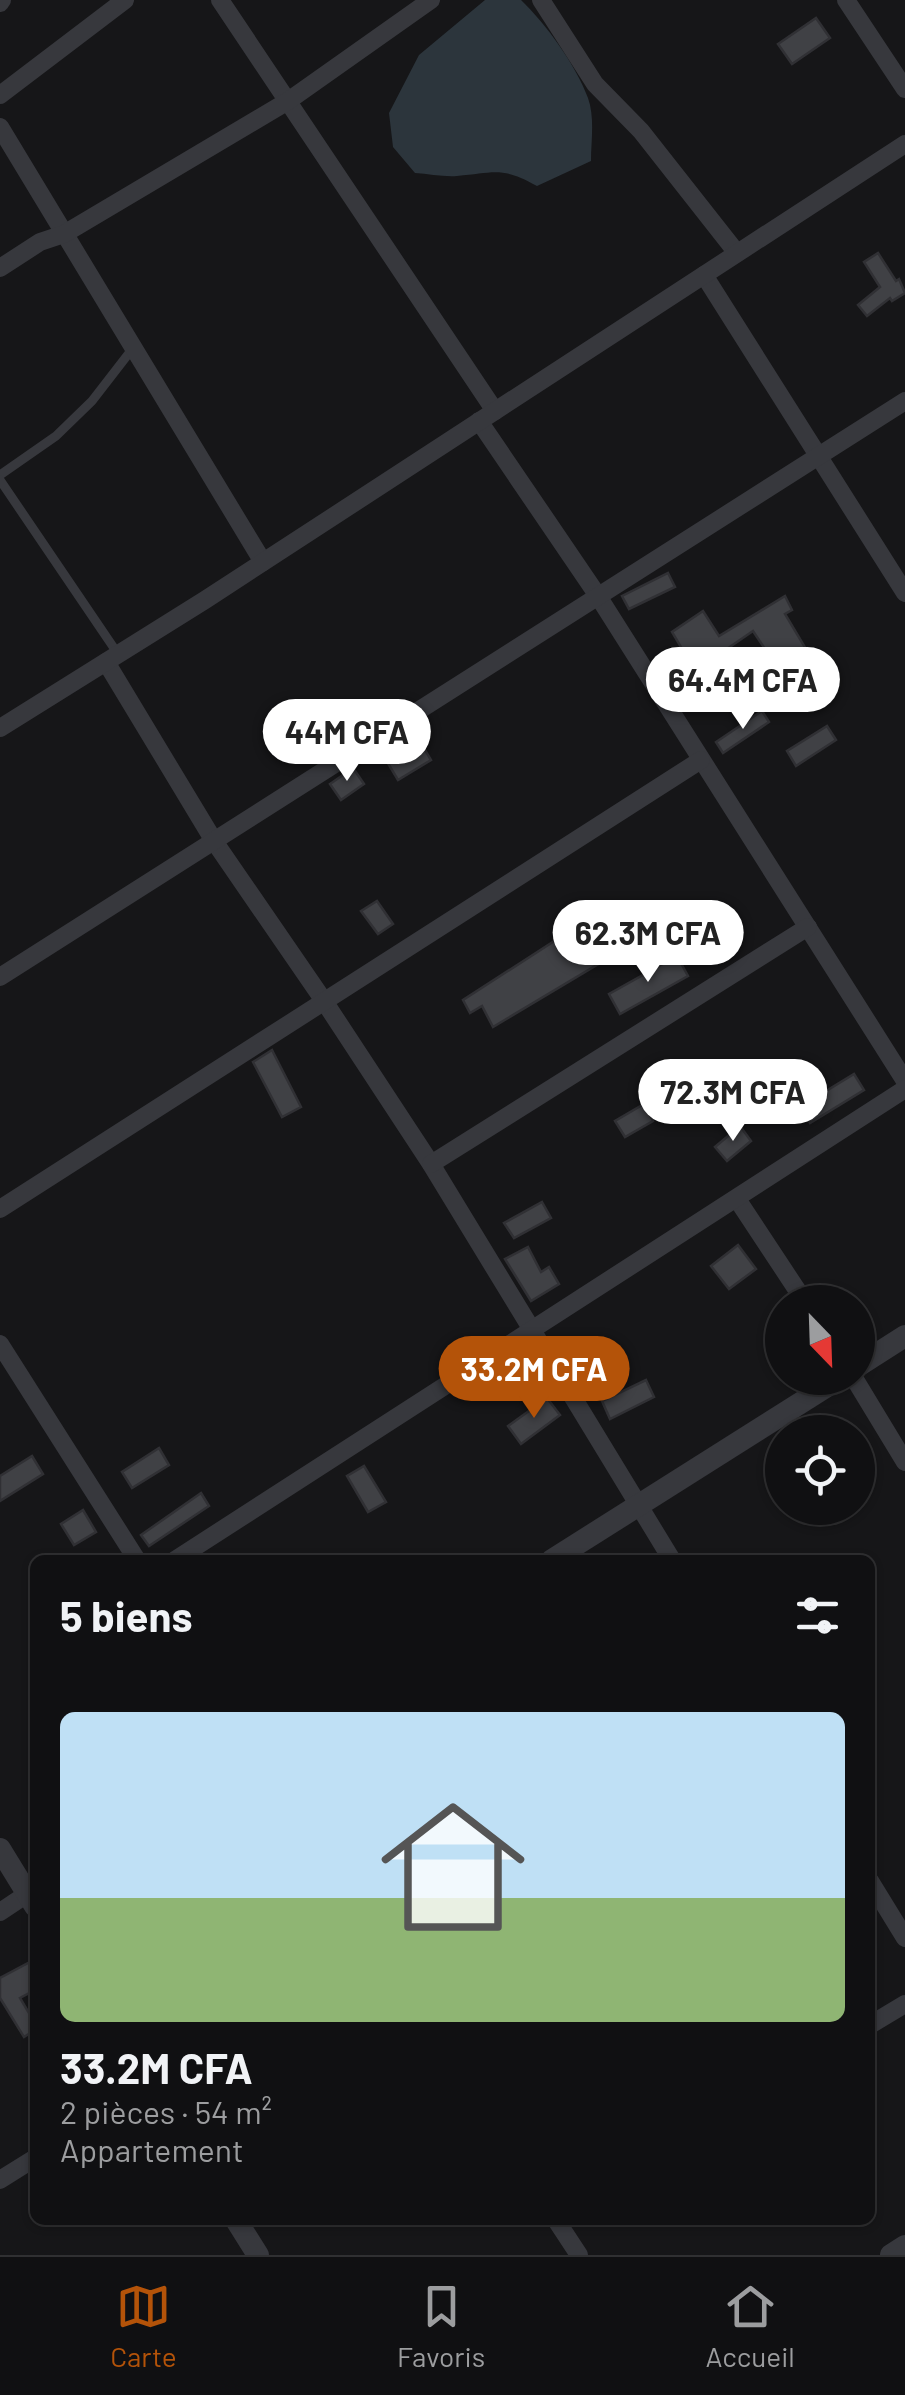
<!DOCTYPE html>
<html lang="fr">
<head>
<meta charset="utf-8">
<style>
	body { margin:0; font-family:Barlow,sans-serif; background:#1e1e20; color:#f1f3f6; height:100vh; display:flex; flex-direction:column; font-size:38px; white-space:nowrap }
	* { box-sizing:border-box; margin:0 }
	p { font-size:32px; color:#9c9d9f }
	.icon { flex:none; width:55px; height:55px; fill:none; stroke:currentColor; stroke-width:2; stroke-linecap:round; stroke-linejoin:round }
	.map { position:relative; flex:1; overflow:hidden }
	.drawer { position:absolute; left:30px; top:1555px; width:845px; height:670px; display:flex; flex-direction:column; background:#101012; border-radius:15px; box-shadow:0 2px 8px #0004,0 0 0 2px #303032 }
	.drawer>* { flex:none }
	.needle { width:65px; rotate:157deg }
	.fabs { position:absolute; left:765px; top:1285px; display:grid; gap:20px }
	.fabs a { display:grid; place-items:center; width:110px; height:110px; border-radius:50%; background:#101012; box-shadow:0 2px 8px #0004,0 0 0 2px #303032; font-size:50px }
	.price { position:absolute; translate:-50% -85px; padding:0 22px; border-radius:35px; background:#fff; color:#222; font-size:32px; line-height:65px; filter:drop-shadow(0 2px 5px #0008) }
	.price::after { content:''; position:absolute; left:50%; top:60px; width:30px; height:22px; margin-left:-15px; background:inherit; clip-path:polygon(0 0,100% 0,50% 100%) }
	.price.on { background:#b45309; color:#fff }
	ul { padding:0; list-style:none }
	li { display:grid; align-content:center; gap:20px; height:530px; padding:0 30px }
	li span { display:grid; place-items:center; height:310px; border-radius:15px; color:#555 }
	li>.icon { margin-inline-start:auto }
	span .icon { width:180px; height:180px; fill:#fffc; stroke-width:1 }
	li b { font-size:42px }
	h2 { display:flex; justify-content:space-between; align-items:center; height:120px; padding:0 30px; font-size:42px }
	.tabs { display:flex; justify-content:space-around; align-items:center; height:140px; border-top:2px solid #303032; background:#101012; font-size:28px; color:#9c9d9f }
	.tabs a { display:grid; justify-items:center; gap:5px }
	.tabs .on { color:#b45309 }
	.map>svg:first-child { display:block }
	.water { fill:#2c353c }
	.building { fill:#404145; stroke:#303034; stroke-width:2.5 }
	.lines { fill:none; stroke-linecap:round; stroke-linejoin:round }
	.service { stroke:#37383d; stroke-width:9 }
	.minor { stroke:#37383d; stroke-width:18 }
	.tertiary { stroke:#37383d; stroke-width:22 }
</style>
</head>
<body>
<div class="map">
<svg width="905" height="2255" viewBox="0 0 905 2255">
	<rect width="100%" height="100%" fill="#161618"/>
	<path class="water" d="M485,0H521C546,24 576,65 588,98C595,118 591,141 591,161L537,186C502,166 494,173 457,176C444,177 429,174 415,173L393,147L389,113L419,55Z"/>
	<g class="building">
		<path d="M816,18L830,38L792,64L778,44Z"/>
		<path d="M878,253L896,281L899,279L905,293L892,301L890,298L867,316L858,305L880,287L864,262Z"/>
		<path d="M668,573L675,587L629,609L622,596Z"/>
		<path d="M785,596L792,610L785,614L809,654L786,668L795,680L774,694L762,677L777,667L753,631L695,671L672,632L703,611L719,636Z"/>
		<path d="M762,711L769,722L723,753L716,742Z"/>
		<path d="M827,726L836,740L796,766L787,751Z"/>
		<path d="M419,740L431,760L398,780L386,760Z"/>
		<path d="M353,768L364,784L341,800L330,784Z"/>
		<path d="M377,901L393,924L378,934L361,911Z"/>
		<path d="M651,908L662,926L493,1027L482,1006L470,1013L463,1000L596,914L608,933Z"/>
		<path d="M677,956L688,976L620,1014L609,994Z"/>
		<path d="M272,1050L301,1107L282,1117L253,1062Z"/>
		<path d="M854,1074L864,1090L810,1123L800,1107Z"/>
		<path d="M644,1104L653,1121L625,1137L615,1121Z"/>
		<path d="M740,1126L751,1141L727,1161L715,1147Z"/>
		<path d="M542,1202L551,1218L514,1238L504,1223Z"/>
		<path d="M738,1245L756,1269L729,1289L711,1266Z"/>
		<path d="M528,1247L541,1272L549,1267L559,1284L531,1301L505,1259Z"/>
		<path d="M646,1380L654,1397L610,1419L602,1401Z"/>
		<path d="M547,1398L560,1415L521,1444L508,1426Z"/>
		<path d="M159,1448L169,1465L132,1488L122,1472Z"/>
		<path d="M32,1456L43,1474L0,1501V1476Z"/>
		<path d="M364,1466L386,1502L368,1512L347,1476Z"/>
		<path d="M201,1493L209,1506L149,1546L141,1535Z"/>
		<path d="M83,1510L96,1532L74,1545L61,1524Z"/>
		<path d="M30,1962L35,1973V1990L20,1998L35,2023V2030L24,2037L0,1998V1978Z"/>
	</g>
	<g class="lines">
		<g class="service">
			<path d="M0,475L56,436L92,401L133,348"/>
			<path d="M0,480L118,654"/>
		</g>
		<g class="minor">
			<path d="M220,0L495,411"/>
			<path d="M541,0L595,84L641,131L737,253"/>
			<path d="M846,0L905,89"/>
			<path d="M0,3L2,0"/>
			<path d="M0,95L125,0"/>
			<path d="M0,127L263,562"/>
			<path d="M0,268L40,242L64,234L288,101L431,0"/>
			<path d="M704,275L905,593"/>
			<path d="M479,421L598,596L905,1081"/>
			<path d="M106,662L214,841L324,1001L431,1164L672,1560"/>
			<path d="M0,728L205,600L905,144"/>
			<path d="M0,977L905,401"/>
			<path d="M431,1164L808,927"/>
			<path d="M737,1199L805,1302"/>
			<path d="M0,1209L701,760"/>
			<path d="M0,1344L137,1560"/>
			<path d="M854,1378L905,1462"/>
			<path d="M175,1560L905,1089"/>
			<path d="M870,1881L905,1938"/>
			<path d="M0,1912L27,1894"/>
			<path d="M870,2025L905,2004"/>
			<path d="M0,2180L35,2158"/>
			<path d="M556,2220L579,2255"/>
		</g>
		<g class="tertiary">
			<path d="M858,1366L905,1336"/>
			<path d="M552,1560L840,1378"/>
			<path d="M0,1849L35,1906"/>
			<path d="M236,2220L258,2255"/>
			<path d="M891,2255L905,2246"/>
		</g>
	</g>
</svg>
<div class="fabs">
<a><svg class="needle" viewBox="-14 -14 28 28"><path d="M0-13l5 13h-10z" fill="#e53935"/><path d="M0 13l5-13h-10z" fill="#9c9d9f"/></svg></a>
<a><svg class="icon" aria-label="locate" viewBox="0 0 24 24"><circle cx="12" cy="12" r="6"/><path d="M12 2v4M12 18v4M2 12h4M18 12h4"/></svg></a>
</div>
<b class="price" style="left:743px;top:732px">64.4M CFA</b>
<b class="price" style="left:347px;top:784px">44M CFA</b>
<b class="price" style="left:648px;top:985px">62.3M CFA</b>
<b class="price" style="left:733px;top:1144px">72.3M CFA</b>
<b class="price on" style="left:534px;top:1421px">33.2M CFA</b>
<section class="drawer">
<h2>5 biens<svg class="icon" aria-label="filters" viewBox="0 0 24 24"><path d="M4 7h16M4 17h16"/><circle cx="9" cy="7" r="2"/><circle cx="15" cy="17" r="2"/></svg></h2>
<ul>
<li><span style="background:linear-gradient(#bfe0f5 60%,#8fb573 0)"><svg class="icon" aria-label="home" viewBox="0 0 24 24"><path d="M3 11l9-7 9 7M6 9v11h12V9"/></svg></span><div><b>33.2M CFA</b><p>2 pièces · 54 m²</p><p>Appartement</p></div></li>
</ul>
</section>
</div>
<nav class="tabs">
<a class="on"><svg class="icon" aria-label="map" viewBox="0 0 24 24"><path d="M3 6l6-2 6 2 6-2v14l-6 2-6-2-6 2zM9 4v14M15 6v14"/></svg>Carte</a>
<a><svg class="icon" aria-label="saved" viewBox="0 0 24 24"><path d="M7 4h10v16l-5-4-5 4z"/></svg>Favoris</a>
<a><svg class="icon" aria-label="home" viewBox="0 0 24 24"><path d="M3 11l9-7 9 7M6 9v11h12V9"/></svg>Accueil</a>
</nav>
</body>
</html>
